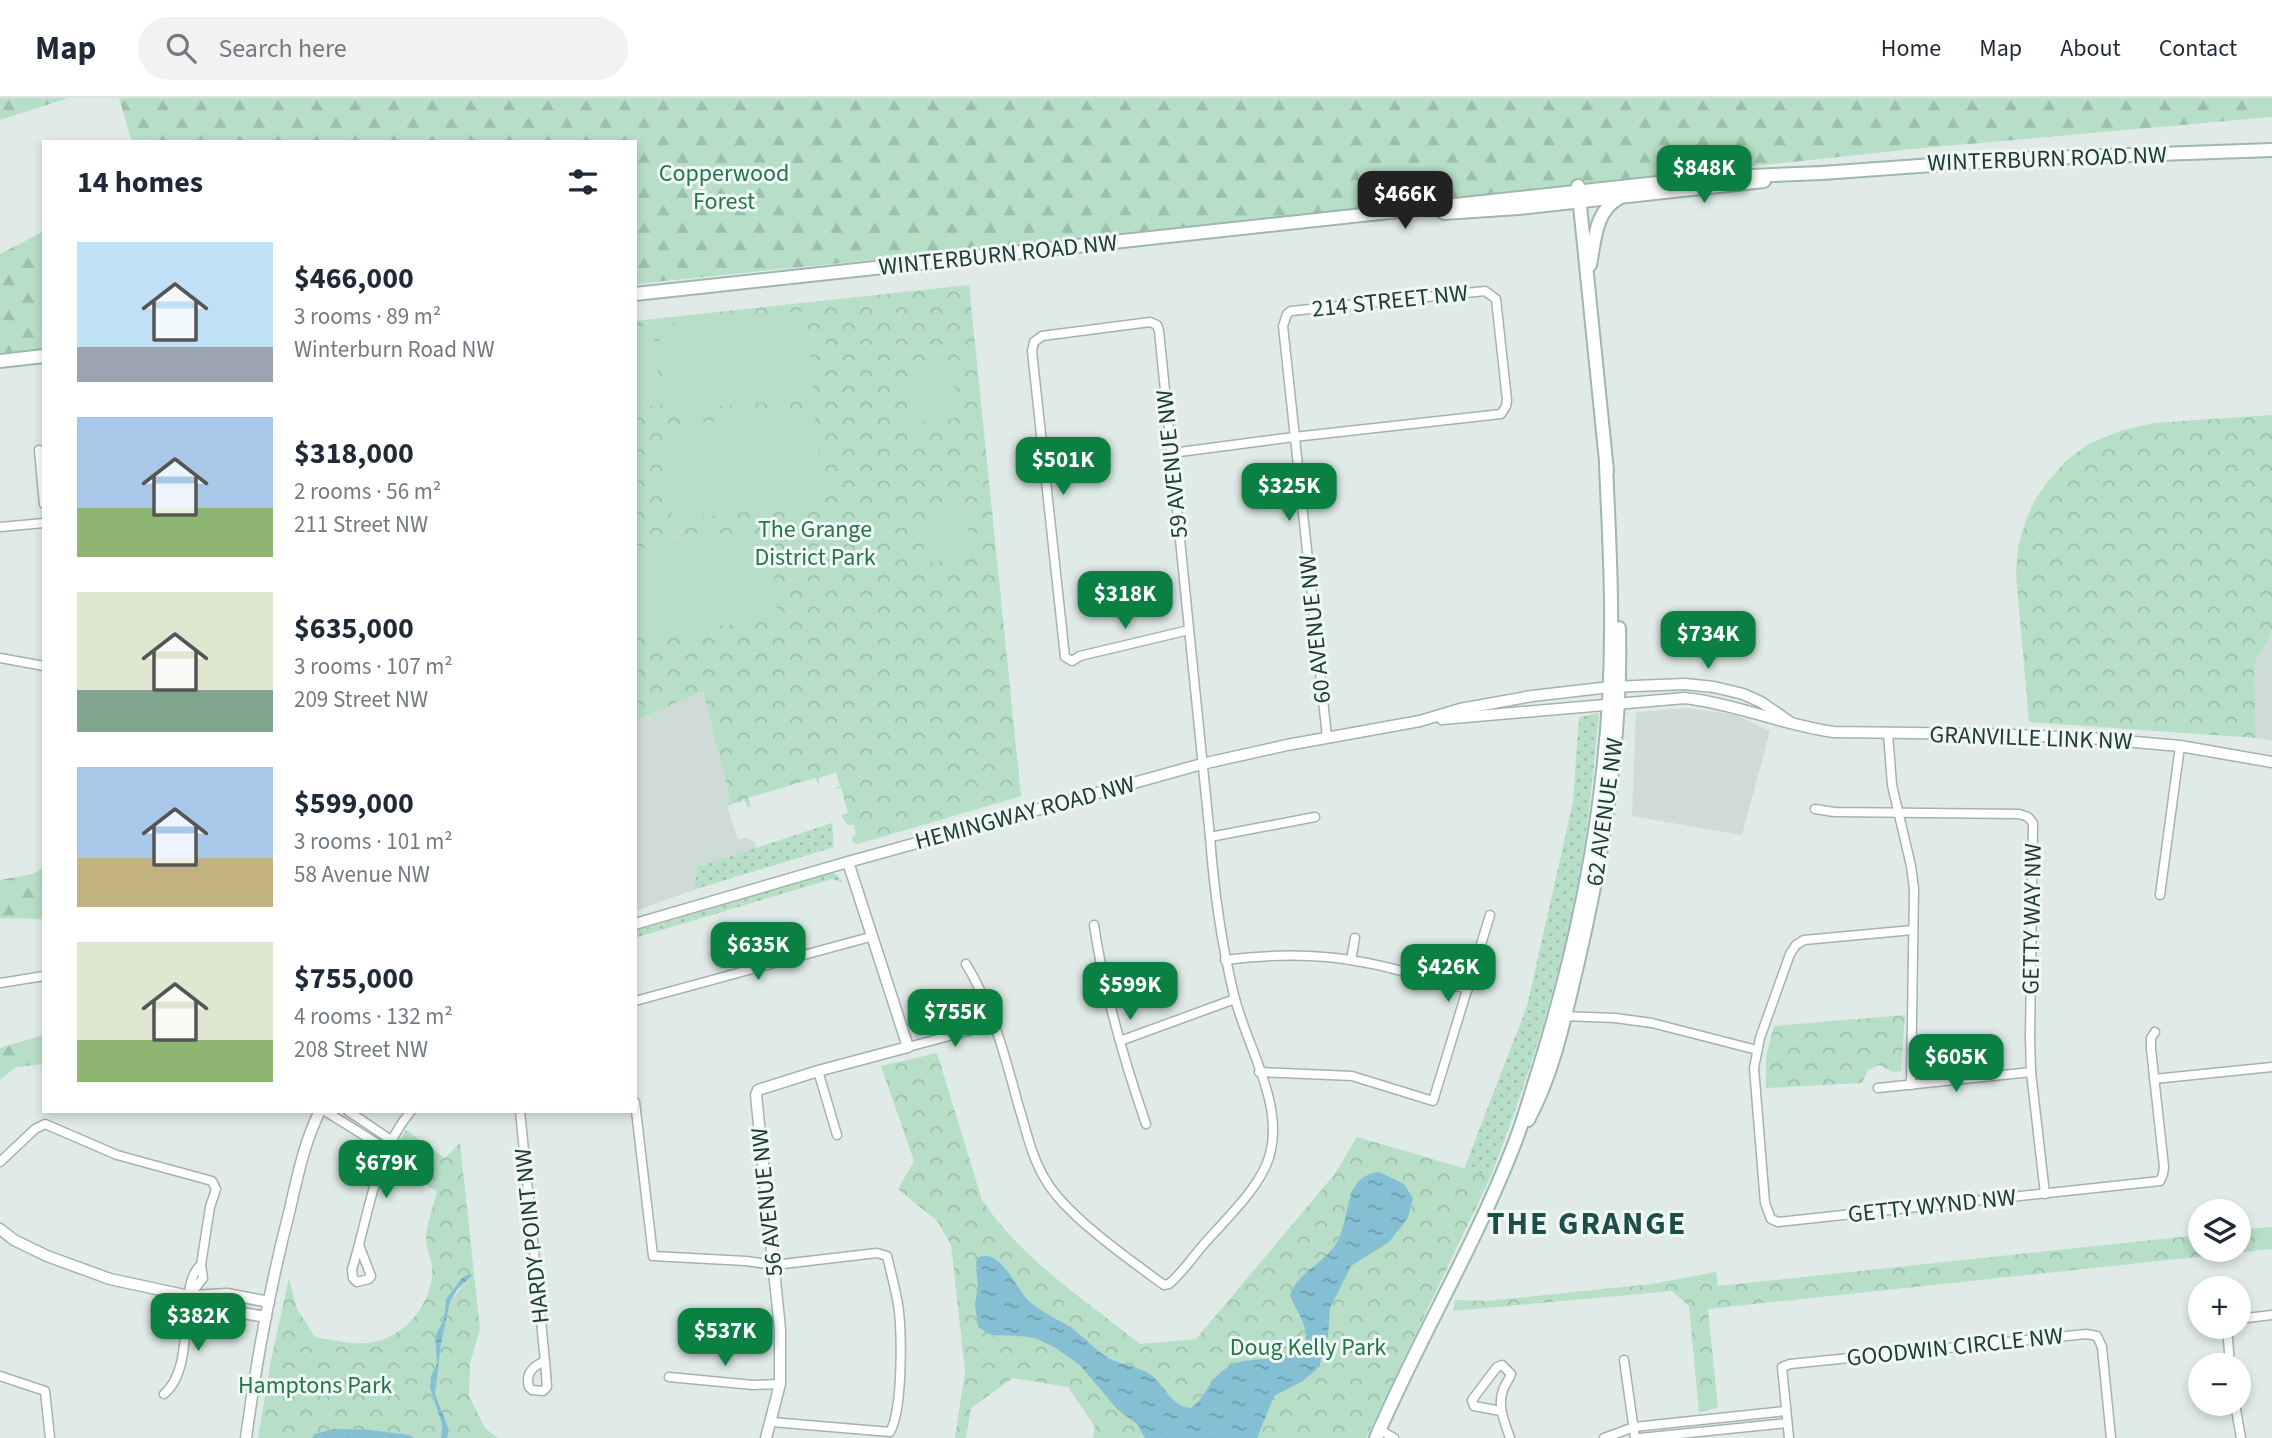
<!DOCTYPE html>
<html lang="en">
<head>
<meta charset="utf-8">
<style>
	body { margin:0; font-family:"Source Sans 3",sans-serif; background:#f2f2f3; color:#1f2937; height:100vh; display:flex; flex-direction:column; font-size:26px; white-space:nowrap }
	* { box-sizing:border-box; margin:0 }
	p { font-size:23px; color:#747a83 }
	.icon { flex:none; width:38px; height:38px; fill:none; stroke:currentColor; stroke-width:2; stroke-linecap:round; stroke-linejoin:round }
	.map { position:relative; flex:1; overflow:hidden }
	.drawer { position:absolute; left:42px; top:42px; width:595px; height:973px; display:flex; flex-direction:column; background:#fff; border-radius:0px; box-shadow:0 4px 10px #0003 }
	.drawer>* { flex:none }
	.tools { position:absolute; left:2188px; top:1101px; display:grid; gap:14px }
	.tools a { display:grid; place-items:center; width:63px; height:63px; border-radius:50%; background:#fff; box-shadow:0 4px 10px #0003; font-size:35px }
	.price { position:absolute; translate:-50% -60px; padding:0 16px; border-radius:14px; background:#0b8043; color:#fff; font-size:23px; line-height:46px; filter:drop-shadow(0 2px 4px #0008) }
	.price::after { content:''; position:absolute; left:50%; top:42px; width:21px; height:16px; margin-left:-10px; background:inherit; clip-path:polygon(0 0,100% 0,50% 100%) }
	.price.selected { background:#222; color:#fff }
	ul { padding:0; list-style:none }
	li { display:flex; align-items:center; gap:21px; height:175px; padding:0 35px }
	li span { display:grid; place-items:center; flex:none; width:196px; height:140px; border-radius:0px; color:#555 }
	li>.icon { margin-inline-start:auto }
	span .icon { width:84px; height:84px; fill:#fffc; stroke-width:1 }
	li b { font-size:30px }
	h2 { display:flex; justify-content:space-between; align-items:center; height:84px; padding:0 35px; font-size:30px }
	header { display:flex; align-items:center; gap:42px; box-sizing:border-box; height:98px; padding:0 35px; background:#fff; border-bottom:2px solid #e0e1e3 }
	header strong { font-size:33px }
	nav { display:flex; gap:38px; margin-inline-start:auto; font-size:24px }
	.search { width:490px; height:63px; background:#f2f2f3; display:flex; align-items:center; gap:18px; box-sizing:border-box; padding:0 24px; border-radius:38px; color:#747a83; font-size:26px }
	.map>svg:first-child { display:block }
	.built { fill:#cedbd6 }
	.grass { fill:url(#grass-dots) }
	.forest { fill:url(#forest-firs) }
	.park { fill:url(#park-crowns) }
	.pitch { fill:#b7dec6 }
	.water { fill:url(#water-ripples) }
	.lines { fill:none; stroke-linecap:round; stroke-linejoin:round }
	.minor-casing { stroke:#a3b3af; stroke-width:11 }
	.tertiary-casing { stroke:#a3b3af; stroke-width:13 }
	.secondary-casing { stroke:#9eb7b1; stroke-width:16 }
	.minor { stroke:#fff; stroke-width:8 }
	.tertiary { stroke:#fff; stroke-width:10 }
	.secondary { stroke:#fff; stroke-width:12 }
	.labels { text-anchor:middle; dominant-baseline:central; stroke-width:6; stroke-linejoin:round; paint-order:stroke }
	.street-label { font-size:24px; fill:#203c37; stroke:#f0f8f5 }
	.park-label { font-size:24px; fill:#28744e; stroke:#f0f8f5 }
	.district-label { font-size:32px; font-weight:bold; letter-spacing:2px; fill:#1b4f48; stroke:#f0f8f5 }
</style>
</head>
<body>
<header>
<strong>Map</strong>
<div class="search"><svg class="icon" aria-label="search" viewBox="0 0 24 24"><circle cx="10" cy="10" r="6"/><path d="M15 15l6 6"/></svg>Search here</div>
<nav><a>Home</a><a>Map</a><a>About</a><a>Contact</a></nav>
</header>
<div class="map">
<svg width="2272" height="1340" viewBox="0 0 2272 1340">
	<defs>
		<pattern id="grass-dots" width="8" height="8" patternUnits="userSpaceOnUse" patternTransform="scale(1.75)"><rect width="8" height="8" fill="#b7dec6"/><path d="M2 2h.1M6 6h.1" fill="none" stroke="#9dbfab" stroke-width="1.8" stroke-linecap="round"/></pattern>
		<pattern id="forest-firs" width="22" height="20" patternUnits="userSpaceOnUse" patternTransform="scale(1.75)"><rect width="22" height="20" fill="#b7dec6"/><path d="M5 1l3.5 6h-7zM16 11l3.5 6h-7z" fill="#9dbfab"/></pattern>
		<pattern id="park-crowns" width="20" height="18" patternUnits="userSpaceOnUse" patternTransform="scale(1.75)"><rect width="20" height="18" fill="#b7dec6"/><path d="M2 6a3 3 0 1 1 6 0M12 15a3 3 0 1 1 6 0" fill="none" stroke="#9dbfab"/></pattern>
		<pattern id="water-ripples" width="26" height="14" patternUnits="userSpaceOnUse" patternTransform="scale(1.75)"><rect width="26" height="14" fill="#85bfd3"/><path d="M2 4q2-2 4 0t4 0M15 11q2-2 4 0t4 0" fill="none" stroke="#6c9cac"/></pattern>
	</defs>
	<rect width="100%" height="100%" fill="#e0ebe7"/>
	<g class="built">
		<path d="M2272,534V643L2256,640L2254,567Z"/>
		<path d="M703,593L730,702L727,708L738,742L746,740L754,743L757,751L698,769L693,792L635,813V623Z"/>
		<path d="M1688,610L1735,617L1770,633L1742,737L1632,718L1636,614Z"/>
	</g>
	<g class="grass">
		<path d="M1599,615C1593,675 1588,735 1576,794C1557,892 1526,986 1491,1078L1464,1071L1527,908L1573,704L1579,619Z"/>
		<path d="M832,725L834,749L693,792L698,769Z"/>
		<path d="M832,775L837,777L843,785L832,781L635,840V833Z"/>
	</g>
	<g class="forest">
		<path d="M0,0H68L0,22Z"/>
		<path d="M119,0H2272V19L1912,51L1126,136L635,186V44H132Z"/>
		<path d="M44,133V251L0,255V156Z"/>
		<path d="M44,769V821L0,820V782L33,776Z"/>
		<path d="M44,937V966L16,969L0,982V950Z"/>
	</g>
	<g class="park">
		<path d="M969,187L1021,698L858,746L853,745L852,740L856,736L854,727H847L841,717L848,715L841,690L833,691L840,688L836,674L819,680V687L815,680L748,700L751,708L748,709L744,702L727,708L730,702L703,593L635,623V223Z"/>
		<path d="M2272,317V534L2254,567L2256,640L2029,624L2016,477L2018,449L2026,422L2036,400L2049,382L2067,362L2088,346L2120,333L2153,325Z"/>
		<path d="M1905,917L1901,973L1893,974L1879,967L1868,972L1862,985L1766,990V959L1774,928Z"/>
		<path d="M937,955L982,1102C1022,1162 1084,1201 1140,1246L1196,1241L1334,1077L1357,1039L1491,1078L1366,1340H1093L1095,1329L1068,1289L1013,1280L971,1310L966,1340H955L965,1273L951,1147L938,1124L898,1091L914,1063L881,968Z"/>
		<path d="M406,1032L445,1060L460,1045L480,1231L470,1265L469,1298L485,1330L498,1340H447L449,1330L435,1296L441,1246L450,1204L471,1177L446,1201L444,1221L435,1238L437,1266L431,1278L430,1290L442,1326L441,1340H414L410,1337C377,1333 346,1329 314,1336L312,1340H258L271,1262L289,1180L297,1211L315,1239C334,1242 355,1248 374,1244C405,1238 428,1209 432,1179C434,1165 427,1154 426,1141C426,1127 434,1108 437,1093L389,1066L392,1056Z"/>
		<path d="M2272,1129V1151L1708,1211L1718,1310L1699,1314L1689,1208L1672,1193L1453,1213L1455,1202L1487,1203L1652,1186L1716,1174L1718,1188L2200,1137V1152H2238V1132Z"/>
	</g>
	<g class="pitch">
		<path d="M806,213L814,300L666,313L658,227Z"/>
		<path d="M653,227L661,307L635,310V229Z"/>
		<path d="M935,271H952L957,317L953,321L909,326C906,297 902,281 935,271Z"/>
		<path d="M814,312L824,406L672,422L662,329Z"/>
		<path d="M966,407L971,455L966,461L925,465C921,428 929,415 966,407Z"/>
		<path d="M770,437L778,522L637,536L635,450Z"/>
	</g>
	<g class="water">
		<path d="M1379,1074L1404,1086L1413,1100L1408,1120L1389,1144L1351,1168L1330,1210L1328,1238L1322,1250L1320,1268L1303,1283L1274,1298L1257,1340H1145L1137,1326L1117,1311L1080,1267L1054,1249L1035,1240L1022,1238L991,1237L978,1229L975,1206L978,1188L976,1168L977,1160C1000,1147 1016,1192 1030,1204C1043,1215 1059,1222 1072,1230C1085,1240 1096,1253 1110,1261C1123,1267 1140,1269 1151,1277C1165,1287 1171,1309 1191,1310C1210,1296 1208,1277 1236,1265C1253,1258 1314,1267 1305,1231C1302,1219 1294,1208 1290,1197C1299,1172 1325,1166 1337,1144C1352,1119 1342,1078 1379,1074Z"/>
		<path d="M469,1176L472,1177L457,1192L450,1204L441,1246L435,1296L449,1331L447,1340H441L442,1326L430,1290L431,1278L437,1266L435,1238L444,1221L446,1201L462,1180Z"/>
		<path d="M335,1331L370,1332L410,1337L414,1340H312L314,1336Z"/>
	</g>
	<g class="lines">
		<g class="minor-casing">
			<g id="minor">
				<path d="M39,352L44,406"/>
				<path d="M1172,355L1294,339L1501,316L1506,308L1507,302L1496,201L1485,193L1291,213L1287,216L1283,228L1327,639"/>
				<path d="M0,429L44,425"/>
				<path d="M0,560L44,568"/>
				<path d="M1888,636L1892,687L1911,768L1914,791L1911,987"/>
				<path d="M1815,711L1834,714L2019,716L2028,719L2033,725L2030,940L2031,974L2045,1096"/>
				<path d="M1210,739L1315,719"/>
				<path d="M2160,797L2180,648"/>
				<path d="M1094,827C1104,895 1124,962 1146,1026"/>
				<path d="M1913,832L1804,842L1796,847L1790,856L1760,940L1754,970L1765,1105L1771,1121L1778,1124L2160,1083L2163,1076L2164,1069L2151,951V940L2155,934"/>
				<path d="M1225,862C1271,856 1316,855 1362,864C1397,870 1433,882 1468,891"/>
				<path d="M1351,862L1355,840"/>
				<path d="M966,866C992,909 1005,957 1018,1006C1026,1031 1031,1058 1045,1081C1065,1117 1130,1162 1164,1187L1169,1186C1182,1175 1192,1160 1204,1146C1225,1122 1262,1088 1270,1056C1284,1005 1246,947 1234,897C1221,844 1214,793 1210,739L1159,233L1157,227L1150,224L1042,238L1034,244L1032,253L1065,559L1072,563L1080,558L1189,532"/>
				<path d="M0,885L44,878"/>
				<path d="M635,903L870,839"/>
				<path d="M1562,918L1615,920L1652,925L1757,952"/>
				<path d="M1120,943L1235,901"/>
				<path d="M908,949L994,926"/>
				<path d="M818,973L837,1037"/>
				<path d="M1259,974L1352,978L1433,1003L1490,817"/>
				<path d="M2154,981L2272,969"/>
				<path d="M1878,990L2031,974"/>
				<path d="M635,1004L653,1158L746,1163L774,1167L877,1155L887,1158C891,1174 895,1190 898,1206C902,1233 903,1311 890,1334L772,1324"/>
				<path d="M325,1013L386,1051"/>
				<path d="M348,1013L391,1042"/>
				<path d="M520,1013L545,1263C533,1268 525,1275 529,1289L532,1292L543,1293L547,1289L545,1263"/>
				<path d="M0,1064L35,1031L45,1026L117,1057L212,1083L216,1091L210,1109L201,1167L203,1180L189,1198"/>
				<path d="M359,1147L371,1178L369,1181L357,1184L353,1180L352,1171C369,1118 374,1057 411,1013"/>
				<path d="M2238,1221L2272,1217"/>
				<path d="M2227,1228L2230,1267"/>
				<path d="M1624,1262L1635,1340"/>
				<path d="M0,1278L45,1293L50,1340"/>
				<path d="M669,1279L753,1287L780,1286"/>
				<path d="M164,1296C198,1268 176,1186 201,1167"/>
				<path d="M2235,1306L2241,1340"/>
				<path d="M1501,1313L1474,1308L1472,1302L1497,1269L1502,1267L1511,1276C1509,1282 1505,1286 1503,1292C1497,1308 1505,1325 1510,1340"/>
				<path d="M1380,1332L1394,1340"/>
				<path d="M1604,1340L1634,1329L1786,1313"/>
				<path d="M1640,1340L1787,1325"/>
				<path d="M1789,1340L1782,1269L1790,1266L2086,1236L2097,1238L2102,1249L2111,1340"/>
			</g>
		</g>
		<g class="tertiary-casing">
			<g id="tertiary">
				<path d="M1442,621L1685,600C1736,606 1783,627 1834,634L1987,636L2089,640L2180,648L2272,664"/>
				<path d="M635,826L848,764L1202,666L1287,647L1420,623L1460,611L1532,598L1610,589L1685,586L1714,589L1743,596L1761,604L1790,624"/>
				<path d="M0,1131L14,1142L47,1158L110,1181L189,1198L225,1212L266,1219"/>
				<path d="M193,1198L227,1196L269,1204"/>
				<path d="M246,1340C256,1264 270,1189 289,1115C297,1081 304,1044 320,1013"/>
				<path d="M766,1340L780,1286V1231L756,997L758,992L818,973L908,949L848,764"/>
			</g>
		</g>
		<g class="secondary-casing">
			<g id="secondary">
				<path d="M1578,88L1607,373"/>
				<path d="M1444,115L1518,110L1764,83"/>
				<path d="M1590,167C1595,142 1595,113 1619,100"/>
				<path d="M635,196L1703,80L1822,75L2016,61L2272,52"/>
				<path d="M0,263L44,258"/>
				<path d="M1528,1022C1551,980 1562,931 1573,885C1601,768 1622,650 1619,530"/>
				<path d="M1376,1340C1418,1242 1473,1151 1512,1052C1522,1028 1529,1002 1537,977C1582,834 1611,684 1611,534C1612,478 1608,421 1606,365"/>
			</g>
		</g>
		<use href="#minor" class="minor"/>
		<use href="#tertiary" class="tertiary"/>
		<use href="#secondary" class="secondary"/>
	</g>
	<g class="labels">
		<g class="street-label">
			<text transform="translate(2047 61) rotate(-2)">WINTERBURN ROAD NW</text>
			<text transform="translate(998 157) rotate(-6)">WINTERBURN ROAD NW</text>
			<text transform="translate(1390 203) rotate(-6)">214 STREET NW</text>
			<text transform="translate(1172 366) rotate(-96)">59 AVENUE NW</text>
			<text transform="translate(1315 531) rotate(-96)">60 AVENUE NW</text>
			<text transform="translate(2031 640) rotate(2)">GRANVILLE LINK NW</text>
			<text transform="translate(1605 714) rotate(-82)">62 AVENUE NW</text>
			<text transform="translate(1025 715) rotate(-15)">HEMINGWAY ROAD NW</text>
			<text transform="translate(2032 821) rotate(-89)">GETTY WAY NW</text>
			<text transform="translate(767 1104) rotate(-96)">56 AVENUE NW</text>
			<text transform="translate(1932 1108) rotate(-6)">GETTY WYND NW</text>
			<text transform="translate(532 1138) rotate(-96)">HARDY POINT NW</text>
			<text transform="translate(1955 1249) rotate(-6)">GOODWIN CIRCLE NW</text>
		</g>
		<g class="park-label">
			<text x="724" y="75">Copperwood<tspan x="724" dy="28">Forest</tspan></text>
			<text x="815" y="431">The Grange<tspan x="815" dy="28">District Park</tspan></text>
			<text x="1308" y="1249">Doug Kelly Park</text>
			<text x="315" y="1287">Hamptons Park</text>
		</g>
		<g class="district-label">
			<text x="1587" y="1126">THE GRANGE</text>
		</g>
	</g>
</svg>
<div class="tools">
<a><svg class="icon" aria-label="layers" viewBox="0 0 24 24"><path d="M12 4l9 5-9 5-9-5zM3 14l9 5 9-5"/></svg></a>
<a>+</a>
<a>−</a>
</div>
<b class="price" style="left:1704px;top:107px">$848K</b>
<b class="price selected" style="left:1405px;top:133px">$466K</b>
<b class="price" style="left:1063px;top:399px">$501K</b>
<b class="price" style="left:1289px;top:425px">$325K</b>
<b class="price" style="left:1125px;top:533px">$318K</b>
<b class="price" style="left:1708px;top:573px">$734K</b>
<b class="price" style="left:758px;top:884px">$635K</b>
<b class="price" style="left:1448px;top:906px">$426K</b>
<b class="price" style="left:1130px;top:924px">$599K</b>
<b class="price" style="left:955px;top:951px">$755K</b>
<b class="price" style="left:1956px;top:996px">$605K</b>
<b class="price" style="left:386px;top:1102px">$679K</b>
<b class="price" style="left:198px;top:1255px">$382K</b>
<b class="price" style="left:725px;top:1270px">$537K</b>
<section class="drawer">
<h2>14 homes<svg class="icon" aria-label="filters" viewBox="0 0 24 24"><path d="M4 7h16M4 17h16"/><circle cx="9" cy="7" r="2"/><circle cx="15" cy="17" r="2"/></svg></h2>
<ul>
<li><span style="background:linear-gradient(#bfe0f5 75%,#9aa5b1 0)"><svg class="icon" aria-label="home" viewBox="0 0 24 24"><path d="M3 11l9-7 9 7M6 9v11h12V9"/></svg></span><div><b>$466,000</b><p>3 rooms · 89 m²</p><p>Winterburn Road NW</p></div></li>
<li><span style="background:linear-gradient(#a9c7e8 65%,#8fb573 0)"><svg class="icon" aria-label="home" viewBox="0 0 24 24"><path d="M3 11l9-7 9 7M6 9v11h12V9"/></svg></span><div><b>$318,000</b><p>2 rooms · 56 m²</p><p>211 Street NW</p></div></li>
<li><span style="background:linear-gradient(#dfe7d0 70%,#7fa58c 0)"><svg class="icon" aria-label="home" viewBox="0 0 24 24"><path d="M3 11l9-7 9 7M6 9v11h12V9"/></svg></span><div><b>$635,000</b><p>3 rooms · 107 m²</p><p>209 Street NW</p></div></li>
<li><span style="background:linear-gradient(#a9c7e8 65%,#c2b280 0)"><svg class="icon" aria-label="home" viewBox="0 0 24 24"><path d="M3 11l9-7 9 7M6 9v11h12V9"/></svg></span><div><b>$599,000</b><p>3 rooms · 101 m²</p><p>58 Avenue NW</p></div></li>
<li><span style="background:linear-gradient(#dfe7d0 70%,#8fb573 0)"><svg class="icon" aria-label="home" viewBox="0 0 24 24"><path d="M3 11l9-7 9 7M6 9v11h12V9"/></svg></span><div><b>$755,000</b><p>4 rooms · 132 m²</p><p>208 Street NW</p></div></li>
</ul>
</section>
</div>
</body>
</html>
